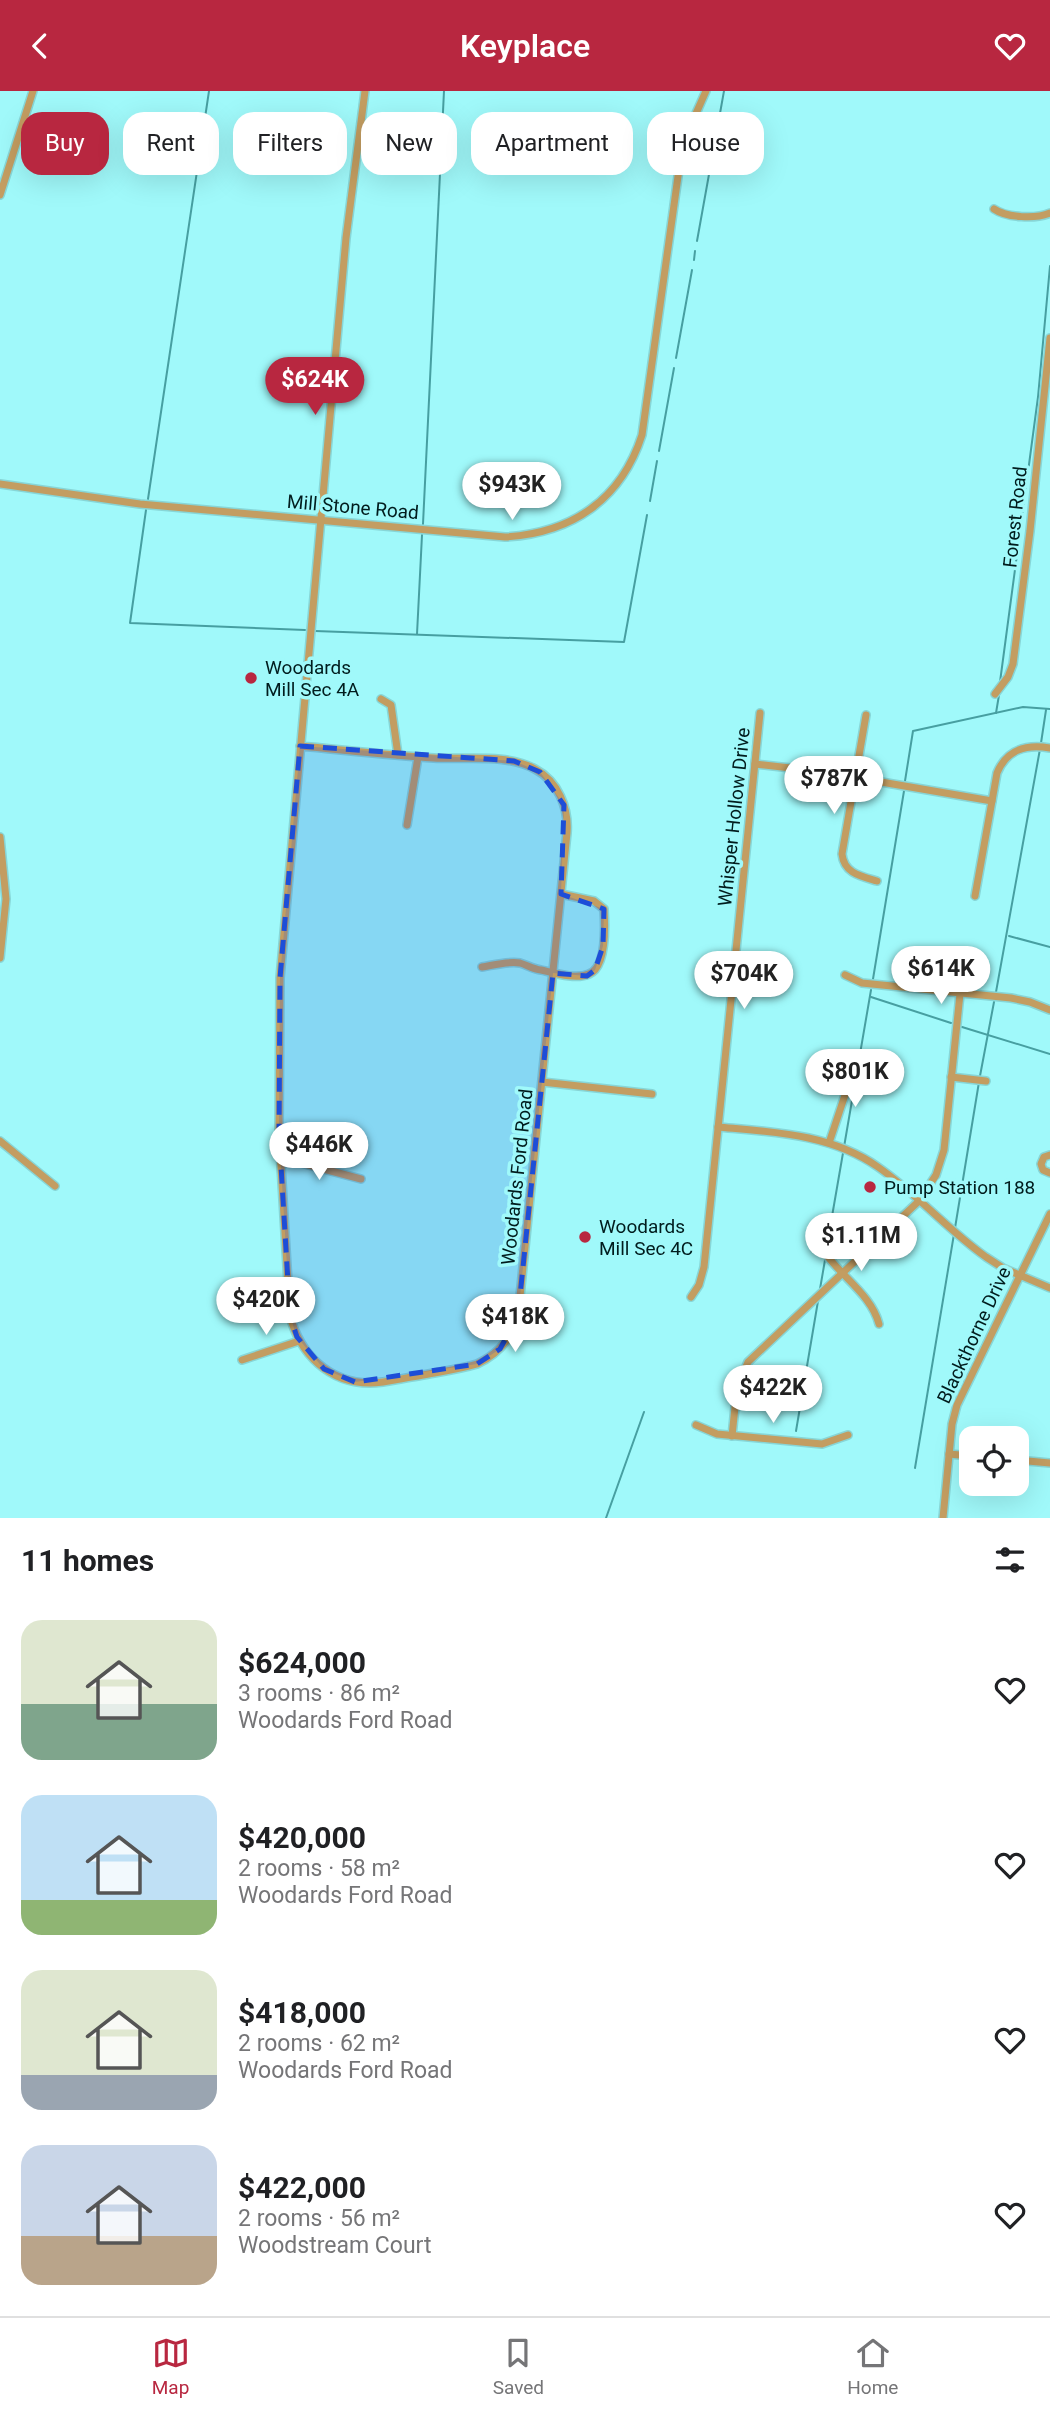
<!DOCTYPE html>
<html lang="en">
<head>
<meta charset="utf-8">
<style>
	body { margin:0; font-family:Roboto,sans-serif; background:#f6f6f6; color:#202124; height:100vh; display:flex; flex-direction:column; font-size:26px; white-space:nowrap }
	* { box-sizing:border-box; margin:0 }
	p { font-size:23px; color:#757577 }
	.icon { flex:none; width:38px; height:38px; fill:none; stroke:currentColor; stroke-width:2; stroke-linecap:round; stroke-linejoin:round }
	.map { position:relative; height:1427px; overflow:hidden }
	.panel { display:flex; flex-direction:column; background:#fff; flex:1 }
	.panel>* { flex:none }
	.banner { position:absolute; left:21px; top:21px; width:1008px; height:63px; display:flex; gap:14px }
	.buttons { position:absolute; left:959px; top:1335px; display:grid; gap:14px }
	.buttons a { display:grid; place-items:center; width:70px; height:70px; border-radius:14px; background:#fff; box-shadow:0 7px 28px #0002; font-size:35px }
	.price { position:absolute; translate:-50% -60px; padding:0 16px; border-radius:24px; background:#fff; color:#222; font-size:23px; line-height:46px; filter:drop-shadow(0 2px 4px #0008) }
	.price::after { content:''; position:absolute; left:50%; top:42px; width:21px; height:16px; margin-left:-10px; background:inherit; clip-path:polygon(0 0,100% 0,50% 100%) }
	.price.selected { background:#b82740; color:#fff }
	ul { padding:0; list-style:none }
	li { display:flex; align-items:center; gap:21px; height:175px; padding:0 21px }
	li span { display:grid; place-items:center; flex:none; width:196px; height:140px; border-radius:21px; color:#555 }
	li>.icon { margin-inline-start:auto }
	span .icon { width:84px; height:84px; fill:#fffc; stroke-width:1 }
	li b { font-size:30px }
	h2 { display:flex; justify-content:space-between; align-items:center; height:84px; padding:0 21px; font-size:30px }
	.tag { padding:0 24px; border-radius:21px; background:#fff; box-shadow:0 7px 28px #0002; font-size:24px; line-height:63px }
	.tag.selected { background:#b82740; color:#fff }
	header { display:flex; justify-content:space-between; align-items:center; height:91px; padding:0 21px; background:#b82740; color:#fff; font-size:32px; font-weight:600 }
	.menu { display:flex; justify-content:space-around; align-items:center; height:98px; border-top:2px solid #e0e0e0; background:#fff; font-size:19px; color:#757577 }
	.menu a { display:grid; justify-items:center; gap:4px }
	.menu .selected { color:#b82740 }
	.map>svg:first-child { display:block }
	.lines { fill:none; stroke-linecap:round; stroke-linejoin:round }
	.stream { stroke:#479fa1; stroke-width:2 }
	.street-casing { stroke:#87d6d7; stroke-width:10 }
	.street { stroke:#c39d61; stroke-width:7 }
	.marked { fill:#1d4ed8; fill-opacity:0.2; stroke:#1d4ed8; stroke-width:5; stroke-dasharray:14 9; stroke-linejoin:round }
	.poi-dot { fill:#b82740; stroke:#a0f9fa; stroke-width:2.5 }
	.labels { text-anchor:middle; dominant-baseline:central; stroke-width:7; stroke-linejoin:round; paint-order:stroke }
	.street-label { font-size:19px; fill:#011c1d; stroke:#a0f9fa }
	.poi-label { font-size:19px; fill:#011c1d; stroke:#a0f9fa; text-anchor:start }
</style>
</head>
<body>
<header><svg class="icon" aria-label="back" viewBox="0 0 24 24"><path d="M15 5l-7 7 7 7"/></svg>Keyplace<svg class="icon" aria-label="heart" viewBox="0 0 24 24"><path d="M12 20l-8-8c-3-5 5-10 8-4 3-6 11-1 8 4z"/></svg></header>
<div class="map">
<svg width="1050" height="1427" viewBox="0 0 1050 1427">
	<rect width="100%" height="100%" fill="#a0f9fa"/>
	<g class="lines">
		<g class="stream">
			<path d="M697,150L724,0"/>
			<path d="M694,169L695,160"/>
			<path d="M676,267L692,179"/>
			<path d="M659,360L674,277"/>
			<path d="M148,408L209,0"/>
			<path d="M650,410L657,370"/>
			<path d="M146,419L130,532L305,539"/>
			<path d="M423,433L444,0"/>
			<path d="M315,540L624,551L647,424"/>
			<path d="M417,543L422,444"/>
			<path d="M1000,591L1038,306L1050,175"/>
			<path d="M996,622L999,604"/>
			<path d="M1041,652L1046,619"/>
			<path d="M905,690L913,640L1023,616L1050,618"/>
			<path d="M1009,845L1050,856"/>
			<path d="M873,888L904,700"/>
			<path d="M996,901L1040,658"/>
			<path d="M871,906L951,932"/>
			<path d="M962,936L1050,963"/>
			<path d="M980,985L994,911"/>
			<path d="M844,1056L871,899"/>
			<path d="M955,1137L979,991"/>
			<path d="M826,1160L843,1062"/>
			<path d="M820,1198L825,1169"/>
			<path d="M796,1340L818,1210"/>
			<path d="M915,1377L954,1143"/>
			<path d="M606,1427L644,1321"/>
		</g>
		<g class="street-casing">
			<g id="street">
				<path d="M0,104L33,0"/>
				<path d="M994,118C1007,127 1036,128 1050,122"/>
				<path d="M0,393L140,413L505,446C572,442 621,409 642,344L680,71L690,36L706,0"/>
				<path d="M995,603L1008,586L1013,573L1030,440L1050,247"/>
				<path d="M381,608L391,614L398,664"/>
				<path d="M866,624L842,763C844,782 860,785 877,790"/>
				<path d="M300,655C344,659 389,664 434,667C466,669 506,662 535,678C558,690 569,717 567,742L518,1225C512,1248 498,1263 477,1273C457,1279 438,1281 418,1285C403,1287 386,1292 370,1292C329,1292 300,1263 290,1225L279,1042L280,887L346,147L365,0"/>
				<path d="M755,673L817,680L992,710"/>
				<path d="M407,734L418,666"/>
				<path d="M0,746L6,808L0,867"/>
				<path d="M975,805L997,682C1007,658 1026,653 1050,657"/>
				<path d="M482,876C494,874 508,870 520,872C527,874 533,878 541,879C554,882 576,889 589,883C607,876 605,834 604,818L594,810L561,803"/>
				<path d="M845,884L862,892L1011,907L1030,911L1050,919"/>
				<path d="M951,986L986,990"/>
				<path d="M542,991L652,1003"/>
				<path d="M718,1036C774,1041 831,1043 878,1076C917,1103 948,1139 986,1166L1003,1177L1050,1197"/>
				<path d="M0,1050L55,1095"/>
				<path d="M829,1052L847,998L846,979"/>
				<path d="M1050,1064L1044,1066L1041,1073L1043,1079L1050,1082"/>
				<path d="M281,1072H301L361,1088"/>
				<path d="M814,1142C828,1179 870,1198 879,1233"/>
				<path d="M691,1206L699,1194L704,1176L760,622"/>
				<path d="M242,1269L299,1250"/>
				<path d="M696,1334L717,1343L822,1353L848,1344"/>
				<path d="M732,1345L737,1297L748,1271L919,1110L936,1084L944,1059L960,903"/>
				<path d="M949,1363L971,1365"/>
				<path d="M1017,1369L1050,1372"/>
				<path d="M943,1427L952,1333L957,1314L1050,1123"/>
			</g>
		</g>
		<use href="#street" class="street"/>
	</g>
	<path class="marked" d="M300,655L514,670L540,681L564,714L561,803L604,818L603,855L595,879L587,885L553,882L518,1225L500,1258L477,1273L355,1291L324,1278L297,1246L290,1225L279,1042L280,887Z"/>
	<g class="poi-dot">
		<circle cx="251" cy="587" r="7"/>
		<circle cx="870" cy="1096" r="7"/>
		<circle cx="585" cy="1146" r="7"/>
	</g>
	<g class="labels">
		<g class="street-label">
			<text transform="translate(353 416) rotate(5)">Mill Stone Road</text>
			<text transform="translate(1015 426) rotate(-84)">Forest Road</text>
			<text transform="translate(734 726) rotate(-84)">Whisper Hollow Drive</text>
			<text transform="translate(517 1086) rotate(-84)">Woodards Ford Road</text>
			<text transform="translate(974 1244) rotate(-65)">Blackthorne Drive</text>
		</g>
		<g class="poi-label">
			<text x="265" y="576">Woodards<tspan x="265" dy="22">Mill Sec 4A</tspan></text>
			<text x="884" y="1096">Pump Station 188</text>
			<text x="599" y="1135">Woodards<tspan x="599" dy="22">Mill Sec 4C</tspan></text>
		</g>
	</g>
</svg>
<div class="buttons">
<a><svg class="icon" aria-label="locate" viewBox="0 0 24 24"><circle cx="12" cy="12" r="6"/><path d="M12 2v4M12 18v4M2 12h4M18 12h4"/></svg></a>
</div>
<b class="price selected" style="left:315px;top:326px">$624K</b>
<b class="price" style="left:512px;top:431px">$943K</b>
<b class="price" style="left:834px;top:725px">$787K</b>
<b class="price" style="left:941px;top:915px">$614K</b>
<b class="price" style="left:744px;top:920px">$704K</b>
<b class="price" style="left:855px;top:1018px">$801K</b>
<b class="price" style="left:319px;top:1091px">$446K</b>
<b class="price" style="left:861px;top:1182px">$1.11M</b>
<b class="price" style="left:266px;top:1246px">$420K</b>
<b class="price" style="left:515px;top:1263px">$418K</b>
<b class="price" style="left:773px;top:1334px">$422K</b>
<div class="banner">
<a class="tag selected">Buy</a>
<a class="tag">Rent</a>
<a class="tag">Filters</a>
<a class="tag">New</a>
<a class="tag">Apartment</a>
<a class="tag">House</a>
</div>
</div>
<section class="panel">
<h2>11 homes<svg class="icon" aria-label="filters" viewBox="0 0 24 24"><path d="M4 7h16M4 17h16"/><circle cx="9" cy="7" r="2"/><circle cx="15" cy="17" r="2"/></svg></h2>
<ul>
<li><span style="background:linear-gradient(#dfe7d0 60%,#7fa58c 0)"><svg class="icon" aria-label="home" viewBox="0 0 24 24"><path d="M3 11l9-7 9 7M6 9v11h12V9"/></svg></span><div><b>$624,000</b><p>3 rooms · 86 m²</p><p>Woodards Ford Road</p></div><svg class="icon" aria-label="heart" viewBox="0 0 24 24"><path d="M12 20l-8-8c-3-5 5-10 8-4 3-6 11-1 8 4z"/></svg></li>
<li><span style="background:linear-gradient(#bfe0f5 75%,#8fb573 0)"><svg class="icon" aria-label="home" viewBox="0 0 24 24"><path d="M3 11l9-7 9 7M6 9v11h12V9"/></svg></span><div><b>$420,000</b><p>2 rooms · 58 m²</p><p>Woodards Ford Road</p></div><svg class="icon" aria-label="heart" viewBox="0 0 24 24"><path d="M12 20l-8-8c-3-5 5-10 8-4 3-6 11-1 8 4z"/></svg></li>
<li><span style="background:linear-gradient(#dfe7d0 75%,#9aa5b1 0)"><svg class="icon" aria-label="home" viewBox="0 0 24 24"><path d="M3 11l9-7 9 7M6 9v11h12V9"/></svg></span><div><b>$418,000</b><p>2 rooms · 62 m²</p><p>Woodards Ford Road</p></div><svg class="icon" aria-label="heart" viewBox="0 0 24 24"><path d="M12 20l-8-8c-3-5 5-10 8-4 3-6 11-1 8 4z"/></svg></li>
<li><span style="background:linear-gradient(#c9d6e8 65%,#b9a48a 0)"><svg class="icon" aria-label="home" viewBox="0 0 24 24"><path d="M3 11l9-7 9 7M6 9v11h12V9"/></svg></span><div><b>$422,000</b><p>2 rooms · 56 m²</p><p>Woodstream Court</p></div><svg class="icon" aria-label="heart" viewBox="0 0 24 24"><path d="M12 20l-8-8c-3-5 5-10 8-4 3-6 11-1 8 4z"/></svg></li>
</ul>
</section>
<nav class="menu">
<a class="selected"><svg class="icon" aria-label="map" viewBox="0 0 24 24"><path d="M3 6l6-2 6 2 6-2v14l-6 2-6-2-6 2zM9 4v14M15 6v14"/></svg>Map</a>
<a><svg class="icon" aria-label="saved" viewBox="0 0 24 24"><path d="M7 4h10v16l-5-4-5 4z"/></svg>Saved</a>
<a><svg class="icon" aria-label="home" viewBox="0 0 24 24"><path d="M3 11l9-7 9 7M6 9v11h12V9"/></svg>Home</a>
</nav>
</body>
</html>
